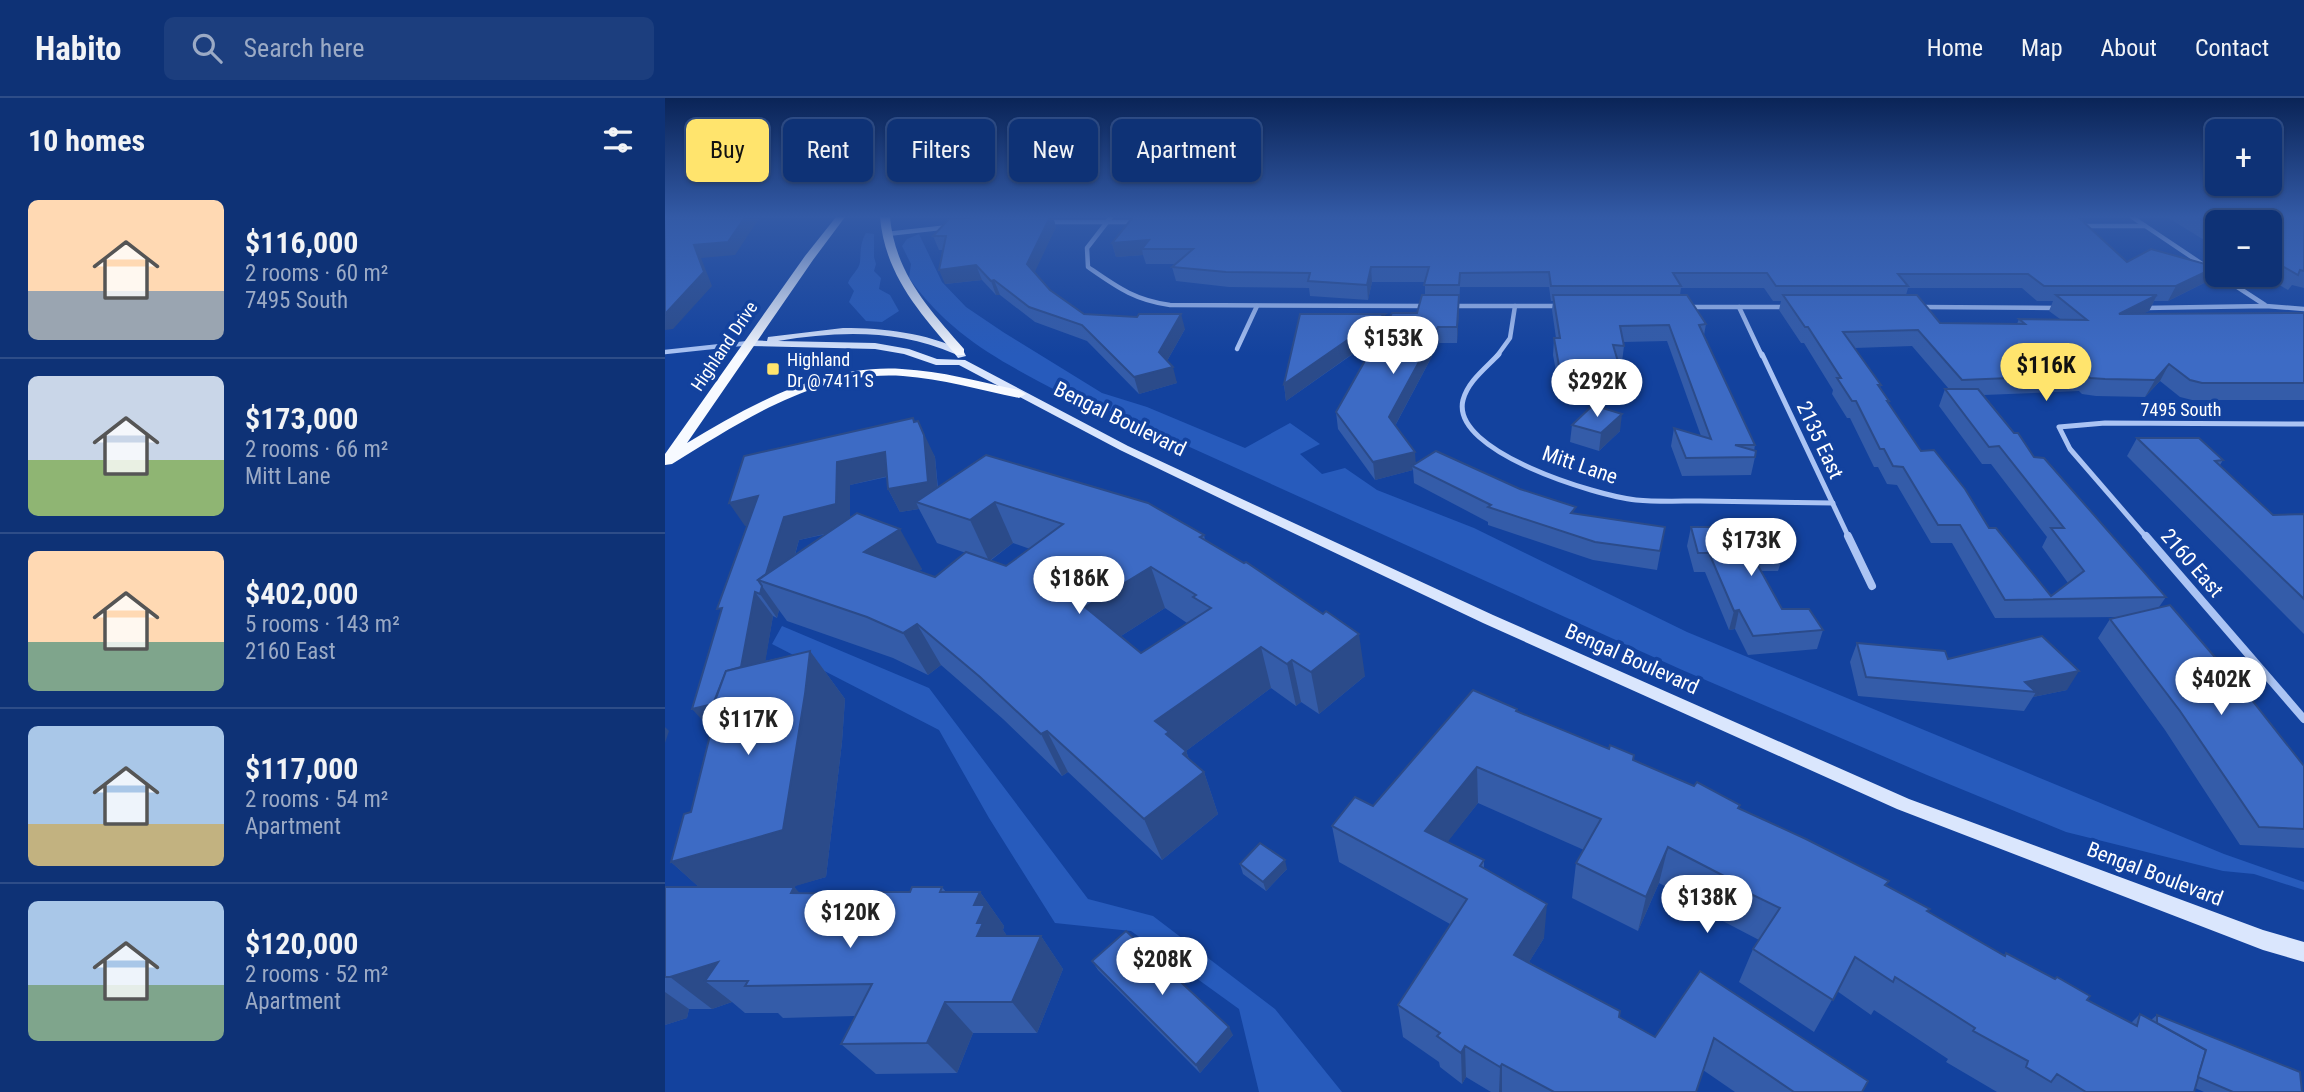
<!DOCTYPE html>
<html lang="en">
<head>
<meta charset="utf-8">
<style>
	body { margin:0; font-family:"Roboto Condensed",sans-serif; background:#1c3e7e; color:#f1f3f6; height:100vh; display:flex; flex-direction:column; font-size:26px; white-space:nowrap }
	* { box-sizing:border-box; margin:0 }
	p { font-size:23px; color:#9baac5 }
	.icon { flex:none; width:38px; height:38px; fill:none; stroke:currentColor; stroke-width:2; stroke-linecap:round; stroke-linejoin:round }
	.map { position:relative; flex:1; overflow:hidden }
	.drawer { display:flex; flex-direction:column; background:#0e3276; width:665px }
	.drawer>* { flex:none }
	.banner { position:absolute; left:21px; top:21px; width:665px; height:63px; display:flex; gap:14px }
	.buttons { position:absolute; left:1540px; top:21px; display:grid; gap:14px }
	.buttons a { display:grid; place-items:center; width:77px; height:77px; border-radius:10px; background:#0e3276; box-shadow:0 2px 5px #0004,0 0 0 2px #2e4d88; font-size:35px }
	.price { position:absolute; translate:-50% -60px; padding:0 16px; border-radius:24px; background:#fff; color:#222; font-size:23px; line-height:46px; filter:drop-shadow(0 2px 4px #0008) }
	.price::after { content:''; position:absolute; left:50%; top:42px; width:21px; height:16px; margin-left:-10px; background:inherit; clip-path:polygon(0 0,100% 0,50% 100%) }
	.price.active { background:#ffe46d; color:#111 }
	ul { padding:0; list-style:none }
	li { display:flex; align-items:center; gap:21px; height:175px; padding:0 28px }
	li+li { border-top:2px solid #2e4d88 }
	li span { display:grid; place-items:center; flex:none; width:196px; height:140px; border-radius:10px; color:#555 }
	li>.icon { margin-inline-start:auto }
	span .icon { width:84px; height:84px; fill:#fffc; stroke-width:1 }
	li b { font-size:30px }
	h2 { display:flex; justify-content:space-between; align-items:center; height:84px; padding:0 28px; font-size:30px }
	.pill { padding:0 24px; border-radius:10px; background:#0e3276; box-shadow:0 2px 5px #0004,0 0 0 2px #2e4d88; font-size:24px; line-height:63px }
	.pill.active { background:#ffe46d; color:#111 }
	header { display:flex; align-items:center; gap:42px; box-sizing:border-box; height:98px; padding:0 35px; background:#0e3276; border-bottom:2px solid #2e4d88 }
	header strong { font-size:33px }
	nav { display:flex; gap:38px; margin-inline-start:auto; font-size:24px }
	.search { width:490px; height:63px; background:#1c3e7e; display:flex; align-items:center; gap:18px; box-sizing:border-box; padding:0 24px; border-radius:10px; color:#9baac5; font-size:26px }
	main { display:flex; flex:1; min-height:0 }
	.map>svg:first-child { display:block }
	.green { fill:#275bbc }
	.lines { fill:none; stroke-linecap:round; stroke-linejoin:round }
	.street-far2 { stroke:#abc4f4; stroke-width:4.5 }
	.street-far1 { stroke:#abc4f4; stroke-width:5 }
	.street { stroke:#abc4f4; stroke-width:8 }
	.secondary { fill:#dae6fd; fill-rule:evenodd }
	.primary { fill:#f7faff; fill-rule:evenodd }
	.wall { fill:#345ca9; fill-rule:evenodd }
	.shaded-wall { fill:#2b4b8a }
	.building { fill:#3d6bc5; stroke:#2b4b8a; stroke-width:2; fill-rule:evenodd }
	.poi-dot { fill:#ffe46d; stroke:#13429e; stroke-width:2.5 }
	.labels { text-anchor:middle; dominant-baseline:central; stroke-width:7; stroke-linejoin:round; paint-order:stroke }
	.far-street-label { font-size:18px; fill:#fff; stroke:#13429e }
	.far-poi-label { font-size:18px; fill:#fff; stroke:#13429e; text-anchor:start }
	.street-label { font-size:21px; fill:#fff; stroke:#13429e }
</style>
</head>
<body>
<header>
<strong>Habito</strong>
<div class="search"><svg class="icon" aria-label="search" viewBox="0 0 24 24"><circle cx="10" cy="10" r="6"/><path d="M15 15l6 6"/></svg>Search here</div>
<nav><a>Home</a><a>Map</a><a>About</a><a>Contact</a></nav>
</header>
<main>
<section class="drawer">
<h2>10 homes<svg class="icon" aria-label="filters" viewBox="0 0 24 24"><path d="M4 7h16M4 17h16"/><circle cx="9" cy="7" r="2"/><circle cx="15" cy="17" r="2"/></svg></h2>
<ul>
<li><span style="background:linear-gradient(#ffd9b3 65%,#9aa5b1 0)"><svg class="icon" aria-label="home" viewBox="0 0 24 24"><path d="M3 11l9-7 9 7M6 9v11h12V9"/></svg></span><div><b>$116,000</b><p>2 rooms · 60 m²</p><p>7495 South</p></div></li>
<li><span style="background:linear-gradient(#c9d6e8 60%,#8fb573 0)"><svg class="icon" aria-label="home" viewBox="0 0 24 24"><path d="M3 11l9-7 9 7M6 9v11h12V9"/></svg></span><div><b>$173,000</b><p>2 rooms · 66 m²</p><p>Mitt Lane</p></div></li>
<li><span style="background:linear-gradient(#ffd9b3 65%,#7fa58c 0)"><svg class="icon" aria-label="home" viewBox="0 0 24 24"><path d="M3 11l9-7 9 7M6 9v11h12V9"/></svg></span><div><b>$402,000</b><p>5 rooms · 143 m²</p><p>2160 East</p></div></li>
<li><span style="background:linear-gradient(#a9c7e8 70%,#c2b280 0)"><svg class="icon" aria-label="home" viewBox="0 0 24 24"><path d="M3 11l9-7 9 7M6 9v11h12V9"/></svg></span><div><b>$117,000</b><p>2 rooms · 54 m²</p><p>Apartment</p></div></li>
<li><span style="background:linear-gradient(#a9c7e8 60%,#7fa58c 0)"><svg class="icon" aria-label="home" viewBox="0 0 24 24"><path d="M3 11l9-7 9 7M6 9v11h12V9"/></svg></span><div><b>$120,000</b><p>2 rooms · 52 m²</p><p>Apartment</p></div></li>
</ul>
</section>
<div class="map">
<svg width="1639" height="994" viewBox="0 0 1639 994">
	<rect width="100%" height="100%" fill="#13429e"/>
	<g class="green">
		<path d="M201,135L209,136V159L211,166L209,173L216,180L214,191L225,197L234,213L217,224L201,223L184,204L189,193L183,185C185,178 194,172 195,164C196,153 195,145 201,135Z"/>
		<path d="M254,136L277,184L301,209L338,234L437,295L482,309L580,350L625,325L655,346L635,356L657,376L680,370L712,392L809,430L1022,534L1559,756L1639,784V792L1589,776L1558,773L1401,734L1262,677L1015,571L403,294L396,295C335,263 286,238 244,180L246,166L237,148L242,141Z"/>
		<path d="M117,528L264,590L423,801L488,818L610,911L677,994H594L574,911L466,833L390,825L324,720L274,632L107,546Z"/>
	</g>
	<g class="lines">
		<g class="street-far2">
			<path d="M446,119L422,150L423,169C452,189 469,202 505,207L763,208"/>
			<path d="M1467,119L1552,176"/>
			<path d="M383,124H472"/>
			<path d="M1415,128H1480"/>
			<path d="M222,136L284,129"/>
			<path d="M1554,177L1600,207"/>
			<path d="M786,208H896"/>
			<path d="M1020,209H1124"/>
			<path d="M1074,209L1097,258"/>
			<path d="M1255,209L1393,210"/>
			<path d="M1479,210L1601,208L1639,211"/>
			<path d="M572,251L592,208"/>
			<path d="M0,254L84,245"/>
			<path d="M832,258L845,240L850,208"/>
		</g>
		<g class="street-far1">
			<path d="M834,256C821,270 803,283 798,302C785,354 933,398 971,402C992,404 1014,403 1035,403C1079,404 1124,404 1168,405"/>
			<path d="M1097,256L1184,440"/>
			<path d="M1482,440L1405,351L1394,329L1440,325L1639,326"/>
		</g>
		<g class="street">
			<path d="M1183,438L1207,488"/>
			<path d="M1481,438L1639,621"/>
		</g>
		<path class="secondary" d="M178,230C221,230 259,235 298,252L301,258L293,260L290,256C233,231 173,233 113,243L210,245L244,251L272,261L300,262L463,348L579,402L828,517L1244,701L1598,832L1639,844V864L1598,852L1232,711L818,525L571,408L455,352L294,267H271L239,256L210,251L84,248L79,245L84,242L102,243L103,239Z"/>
		<g class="primary">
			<path d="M171,119H180L148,162L22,345C88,306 157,266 237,271C277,273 315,284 354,292L361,296L354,300C316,292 277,281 238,278C151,272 78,323 7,366L0,367V356L140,158Z"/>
			<path d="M215,119H225C230,175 264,211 299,251V257H291C255,215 220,177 215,119Z"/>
		</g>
	</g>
	<g class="wall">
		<path d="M296,119H396H388L391,129L369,174L385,192L419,216L520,231L502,263L512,285L474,296L422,243L370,224L335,197H331L317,182L280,186L278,152H274L268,138L297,121Z"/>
		<path d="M1502,119H1639V190L1627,187L1623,192L1597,177H1605V124H1552V150Z"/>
		<path d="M447,145L1462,164L1543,183L1503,203H1489L1484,213L1478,215H1639V302H1527L1515,299L1495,283L1480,299L1431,298L1417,296L1414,293L1319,297L1369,359L1501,499L1494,509L1639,668V750L1575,747L1500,632L1433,540L1445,521L1456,519L1330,520L1287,445H1266L1232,387L1222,386L1213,369H1209L1185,320H1182L1167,296L1168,292L1139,245H1136L1114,212L1116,203H1108L1099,190H1016L1015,197L1041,226L1039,237L1090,347L1089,353L1090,359L1086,377L1017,378L1006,348L1009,330L1036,338L1002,243L958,244L959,248L957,264H953L954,267L952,284H893L888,257L889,240H891L887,212L888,203H886L884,189H795L792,245H774L730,328L751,365L855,391L911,416L1000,429L992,472L928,462L823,427V424L749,385L748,372L710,382L673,331L671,314L715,237L621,303L619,286L720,216V226L752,215L760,197V184H707L703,202L645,198L644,190L564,189L511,183L507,169L511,166H481L478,157L451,159ZM1243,190H1357L1372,203H1388L1384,213L1395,221H1354L1352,226L1275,225L1241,197ZM1247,248L1284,291H1280L1274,308L1317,366H1326L1382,439L1377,449L1403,485L1386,498L1256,353L1223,305L1215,289L1216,287L1190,250Z"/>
		<path d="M250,324L270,359L273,390L539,437L540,442L700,578L654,616L636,604L631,608L606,590L521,653L524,661L539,674L553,716L497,762L403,674L397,678L338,621L276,567L263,577L228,560L122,523L114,512L112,520L108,518L100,563L145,553L180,601L177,644L161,779L125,789H129L134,795L209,796L245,794L277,789L281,794H315L339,828L338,832L342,838H376L398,871L372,935H308L292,975L211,976L176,946L190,918L118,920L113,915H80L67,904L47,911H24L22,920L0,927V789H34L6,764L26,714L47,633L82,428H80ZM222,379L223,391L235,414L254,411L272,445L301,455L270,479L254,473L257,471L185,420V387ZM162,436L130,457L134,442ZM348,445L365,451L341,468L325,463ZM500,510L522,525L476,555L456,538Z"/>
		<path d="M907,327L955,333L934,353L905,344Z"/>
		<path d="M1472,340L1558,362L1555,367L1608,417L1639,416V536L1462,358Z"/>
		<path d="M1026,429L1119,455L1113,473H1096L1117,511L1158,532L1152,551L1083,557L1070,531L1064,532L1040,474H1029L1022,448Z"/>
		<path d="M1192,545L1283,561L1402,592L1368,599L1359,613L1193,598L1185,564Z"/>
		<path d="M852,611V614L944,651L969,657L968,662L1073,711L1222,787L1263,814L1339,857L1341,855L1422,902L1466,925L1475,916L1486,922L1492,917L1637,994H1539L1530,990L1529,994H1332L1281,964L1283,961L1209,912L1206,917L1172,893L1149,934L1074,884L1088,851L1094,842L1050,819L1051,815L994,785L973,833L907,800L911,765L919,752L813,705L782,744L819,762V771L879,840L864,864L954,919L990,939L1035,873L1197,994H1070L1038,972L1031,994H826L801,979L797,986L775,969L774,964L738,939L733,907L785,826L674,764L667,728L708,708Z"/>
		<path d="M575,766L622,771L601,793L578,776Z"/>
		<path d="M427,863L568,937L535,975L433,872Z"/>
	</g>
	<g class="shaded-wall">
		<path d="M80,119H95L70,157L36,160L47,188L8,231L0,232V216L29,147Z"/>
		<path d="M385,119H388L391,129L367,180L362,166Z"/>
		<path d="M484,142L477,151L478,157L451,159L447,145Z"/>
		<path d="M311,167L317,182L280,186L274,172Z"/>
		<path d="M706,169L707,184L703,202L702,187Z"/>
		<path d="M1551,169L1543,183L1503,203L1511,188Z"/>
		<path d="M329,182L335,197H331L326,183Z"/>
		<path d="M794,197V212L792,245V229Z"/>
		<path d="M1492,197L1484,213L1447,231L1454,216Z"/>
		<path d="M516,216L520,231L498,270L494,254Z"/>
		<path d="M720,216L721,232L621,303L619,286Z"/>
		<path d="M773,229L774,245L725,337L724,319Z"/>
		<path d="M1504,266L1495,283L1480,299L1490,282Z"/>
		<path d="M508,269L512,285L474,296L469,279Z"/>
		<path d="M957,316L955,333L934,353L936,335Z"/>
		<path d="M253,323L270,359L274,407L251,404L254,411L235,414L223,391Z"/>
		<path d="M220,354L232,376L185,387V430L134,442L120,491L99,484L119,419L172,364Z"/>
		<path d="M750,354L751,369L747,368L748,372L710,382L708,364Z"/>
		<path d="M93,398L108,421L80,428L64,405Z"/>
		<path d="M330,404L348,445L324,463L305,422Z"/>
		<path d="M235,431L257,471L224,495L199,454Z"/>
		<path d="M486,469L500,510L437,550L420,509Z"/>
		<path d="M97,488L114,512L112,520L95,496Z"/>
		<path d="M90,494L108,518L90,625L49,635L27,611Z"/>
		<path d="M1074,512L1070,531L1064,532L1069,513Z"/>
		<path d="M252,526L276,567L263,577L238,535Z"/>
		<path d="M694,536L700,578L654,616L646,574Z"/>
		<path d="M596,549L606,590L521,653L531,681L539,674L553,716L497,762L479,721L490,623Z"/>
		<path d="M145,553L180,601L177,644L161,779L57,810L6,764Z"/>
		<path d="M627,562L636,604L631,608L622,566Z"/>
		<path d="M1414,573L1402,592L1368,599L1371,594L1360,584Z"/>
		<path d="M0,629L4,633L0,645Z"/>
		<path d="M382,633L403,674L397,678L376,636Z"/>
		<path d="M812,669L813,705L763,769L760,733Z"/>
		<path d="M1003,749L994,785L973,833L981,799Z"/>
		<path d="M620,762L622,771L601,793L598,784Z"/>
		<path d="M129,789L162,823L126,795Z"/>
		<path d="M315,794L339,828L338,832L344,841L312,838L309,807Z"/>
		<path d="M882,806L879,840L848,890L849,857Z"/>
		<path d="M376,838L398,871L372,935L347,904Z"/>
		<path d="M53,864L40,883L67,904L47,911L5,879Z"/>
		<path d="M0,894L24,911L22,920L0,927Z"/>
		<path d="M280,904L308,935L292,975L262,945Z"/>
		<path d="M564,929L568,937L535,975L531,967Z"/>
		<path d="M800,948L801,979L797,986L796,955Z"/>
		<path d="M837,966V994H834L835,969Z"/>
	</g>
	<g class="building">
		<path d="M0,119H80L63,144L29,147L39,174L0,216Z"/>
		<path d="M319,119H385L362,166L385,192L419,216L472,219L474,216H516L494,254L508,269L469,279L417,227L364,209L329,182L326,183L311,167L274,172L281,138H268L284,121Z"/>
		<path d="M468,119H1413L1462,164L1486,151L1551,169L1511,188H1379L1363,176H1233L1243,188H1111L1102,175H1008L1016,188H886L884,174L795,175L794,187H759L764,169H706L702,187L643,183L645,175L561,174L507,169L528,151H477L484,142L447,145Z"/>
		<path d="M1532,119H1639V173L1635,172L1633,177L1605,161V124H1552V131Z"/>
		<path d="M757,197H794L792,229H773L724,319L750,354L708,364L671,314L727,215H752Z"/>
		<path d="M888,197H1022L1041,226L1034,227L1090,347H1070L1091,353L1090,359L1021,360L1009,330L1046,341L1004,227L955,228L959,248L948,247L954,267L894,268L889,240H895Z"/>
		<path d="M1118,197H1252L1275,225L1360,226L1354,221L1422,222L1391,197H1492L1454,216L1639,215V285H1537L1525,282L1504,266L1490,282L1440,281L1425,280L1422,277L1297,282L1253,232L1178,234L1216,287H1213L1224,303H1222L1256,353L1269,352L1300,391L1324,430H1331L1386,498L1419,473L1386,430H1399L1334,348L1324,349L1280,291H1313L1349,335H1353L1369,359L1379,360L1501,499L1340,502L1295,427H1273L1238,369L1228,368L1219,351H1215L1191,303H1187L1172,280H1176L1143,229H1140Z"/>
		<path d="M635,216H720L619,286Z"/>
		<path d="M928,307L957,316L936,335L907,327Z"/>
		<path d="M248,320L249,324L253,323L259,337L263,384L223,391L220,354L172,364L171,406L119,419L101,476L93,482L97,488L95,496L90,494L76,569L61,573L48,606L27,611L57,510L52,511L93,398L64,405L79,358Z"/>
		<path d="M1472,340H1534L1558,362L1550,363L1608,417L1639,416V501Z"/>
		<path d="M771,353L855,391L911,409L906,415L1000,429L995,453L930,444L823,409L826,407L747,368Z"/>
		<path d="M321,357L483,405L539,437L535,439L579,465L581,464L658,516L661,513L694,536L646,574L627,562L622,566L596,549L490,623L504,634L501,636L521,653L518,656L539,674L479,721L382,633L376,636L315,579L252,526L238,535L202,519L93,482L192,415L235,431L199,454L270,479L301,454L341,468L398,426L330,404L305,422L251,404ZM486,469L531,497L528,499L546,510L476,555L420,509Z"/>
		<path d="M1026,429H1106L1119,455H1086L1117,511H1144L1158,532L1088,538L1074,512L1069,513L1044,455H1033Z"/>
		<path d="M1505,507L1586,601L1639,668V731L1594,729L1515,613L1445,521Z"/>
		<path d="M1377,538L1414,573L1360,584L1371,594L1201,579L1192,545L1280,553L1283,561Z"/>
		<path d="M145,553L140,596L118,732L6,764L19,716L26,714L52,609L47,611L61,573Z"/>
		<path d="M808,592L852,611L851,613L944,651L945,647L969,657L968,662L1029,688L1032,684L1075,707L1073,710L1141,741L1224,783L1220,787L1265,811L1262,813L1340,858L1341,855L1390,881L1392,879L1425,898L1422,902L1472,928L1475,916L1541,952L1529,994H1421L1392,976L1386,984L1361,969L1363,963L1308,933L1310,930L1230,879L1228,884L1190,859L1168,902L1088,851L1115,810L1061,784L1063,780L1003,749L981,799L911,765L936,721L812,669L760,733L819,762L815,768L882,806L849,857L955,913L954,919L990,939L1035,873L1203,983L1197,994H1129L1049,940L1031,994H889L837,966L835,969L800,948L796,955L772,938L775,935L733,907L802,801L667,728L690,699L708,708Z"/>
		<path d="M595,745L620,762L598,784L575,766Z"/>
		<path d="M0,789H129L126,795L209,796L211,794H245L247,789H277L275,794H315L309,807H320L312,825H318L312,838H376L347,904H280L262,945L176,946L207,886L80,888L83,883H40L53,864L5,879H0Z"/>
		<path d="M461,833L564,929L531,967L427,863Z"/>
		<path d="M1492,917L1635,974L1637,994H1568L1533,979L1541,952L1492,925Z"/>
	</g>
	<linearGradient id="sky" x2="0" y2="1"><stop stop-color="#0a2457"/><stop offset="0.46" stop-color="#335aa6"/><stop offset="1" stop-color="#335aa6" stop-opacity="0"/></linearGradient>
	<rect width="1639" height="258" fill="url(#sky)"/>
	<rect class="poi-dot" x="101" y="264" width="14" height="14" rx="3.5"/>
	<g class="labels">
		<g class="far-street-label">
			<text transform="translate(59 248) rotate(-56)">Highland Drive</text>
			<text x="1516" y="311">7495 South</text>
		</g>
		<g class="far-poi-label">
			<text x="122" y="261">Highland<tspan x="122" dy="21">Dr @ 7411 S</tspan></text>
		</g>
		<g class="street-label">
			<text transform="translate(455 321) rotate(26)">Bengal Boulevard</text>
			<text transform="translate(1155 342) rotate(65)">2135 East</text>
			<text transform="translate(915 367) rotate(19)">Mitt Lane</text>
			<text transform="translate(1527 465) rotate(49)">2160 East</text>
			<text transform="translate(967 561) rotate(24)">Bengal Boulevard</text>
			<text transform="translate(1490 776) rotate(21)">Bengal Boulevard</text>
		</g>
	</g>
</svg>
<div class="buttons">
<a>+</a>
<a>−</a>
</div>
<b class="price" style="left:728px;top:278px">$153K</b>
<b class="price active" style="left:1381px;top:305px">$116K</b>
<b class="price" style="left:932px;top:321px">$292K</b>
<b class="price" style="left:1086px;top:480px">$173K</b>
<b class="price" style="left:414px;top:518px">$186K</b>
<b class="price" style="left:1556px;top:619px">$402K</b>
<b class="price" style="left:83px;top:659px">$117K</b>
<b class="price" style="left:1042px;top:837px">$138K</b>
<b class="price" style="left:185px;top:852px">$120K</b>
<b class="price" style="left:497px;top:899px">$208K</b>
<div class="banner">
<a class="pill active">Buy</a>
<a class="pill">Rent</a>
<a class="pill">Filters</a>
<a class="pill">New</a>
<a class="pill">Apartment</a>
</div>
</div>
</main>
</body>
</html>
